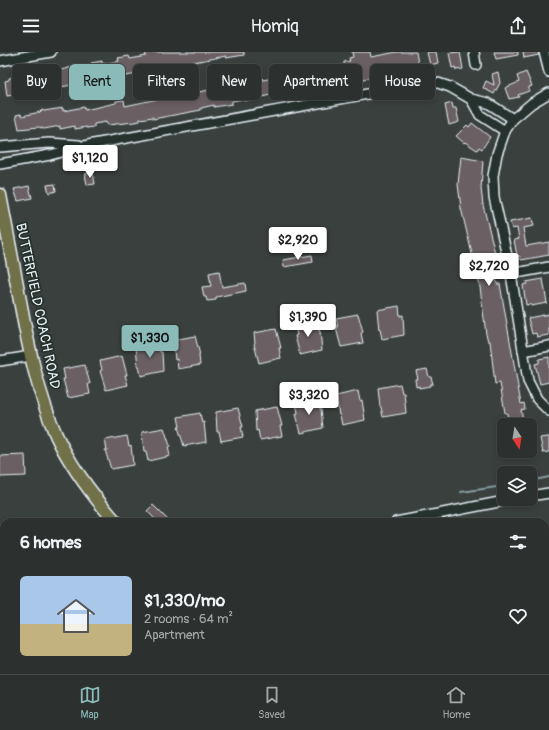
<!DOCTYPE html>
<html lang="en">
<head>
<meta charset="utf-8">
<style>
	body { margin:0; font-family:Pangolin,sans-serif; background:#343836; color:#f1f3f6; height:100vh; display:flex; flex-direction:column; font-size:15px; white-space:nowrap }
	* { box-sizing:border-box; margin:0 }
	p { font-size:13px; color:#a6a9aa }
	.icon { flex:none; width:22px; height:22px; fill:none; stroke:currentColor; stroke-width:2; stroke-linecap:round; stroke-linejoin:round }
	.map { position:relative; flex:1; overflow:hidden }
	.drawer { position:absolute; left:0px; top:466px; width:549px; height:156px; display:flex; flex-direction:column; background:#2c302e; border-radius:12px 12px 0 0; box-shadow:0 2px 6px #0003,0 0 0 1px #484b4a }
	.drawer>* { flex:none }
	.hud { position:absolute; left:12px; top:12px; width:525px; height:36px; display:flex; gap:8px }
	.needle { width:26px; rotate:168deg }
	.tools { position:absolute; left:497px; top:366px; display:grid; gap:8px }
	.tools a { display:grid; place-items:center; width:40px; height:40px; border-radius:6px; background:#2c302e; box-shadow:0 2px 6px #0003,0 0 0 1px #484b4a; font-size:20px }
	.price { position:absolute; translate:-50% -34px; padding:0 9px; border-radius:4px; background:#fff; color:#222; font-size:13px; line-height:26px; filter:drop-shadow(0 1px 2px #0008) }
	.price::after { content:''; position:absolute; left:50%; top:24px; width:12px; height:9px; margin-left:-6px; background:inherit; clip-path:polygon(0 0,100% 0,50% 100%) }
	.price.selected { background:#8bbbb9; color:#111 }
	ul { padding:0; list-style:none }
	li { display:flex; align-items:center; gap:12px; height:100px; padding:0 20px }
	li span { display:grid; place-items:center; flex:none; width:112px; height:80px; border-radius:6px; color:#555 }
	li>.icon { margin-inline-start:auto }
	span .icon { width:48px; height:48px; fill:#fffc; stroke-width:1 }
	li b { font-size:17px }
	h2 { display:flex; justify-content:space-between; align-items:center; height:48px; padding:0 20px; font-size:17px }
	.pill { padding:0 14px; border-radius:6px; background:#2c302e; box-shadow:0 2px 6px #0003,0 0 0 1px #484b4a; font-size:14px; line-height:36px }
	.pill.selected { background:#8bbbb9; color:#111 }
	header { display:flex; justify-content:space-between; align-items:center; height:52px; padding:0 20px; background:#2c302e; font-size:18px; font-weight:600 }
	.tab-bar { display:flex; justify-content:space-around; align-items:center; height:56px; border-top:1px solid #484b4a; background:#2c302e; font-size:11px; color:#a6a9aa }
	.tab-bar a { display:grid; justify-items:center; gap:2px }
	.tab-bar .selected { color:#8bbbb9 }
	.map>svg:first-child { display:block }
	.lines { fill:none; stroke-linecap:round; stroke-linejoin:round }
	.stream { stroke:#869ea3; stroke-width:2 }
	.building { fill:#6a5f62; stroke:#e8f1f8 }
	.minor-casing { stroke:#e8f1f8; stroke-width:12 }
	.major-casing { stroke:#e8f1f8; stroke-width:15 }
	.minor { stroke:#26332d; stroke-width:9 }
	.major { stroke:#70704a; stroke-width:12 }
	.labels { text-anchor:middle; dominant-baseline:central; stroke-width:3.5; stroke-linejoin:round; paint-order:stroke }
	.street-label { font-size:14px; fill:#e8f1f8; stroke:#26332d }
</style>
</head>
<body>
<header><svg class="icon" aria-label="menu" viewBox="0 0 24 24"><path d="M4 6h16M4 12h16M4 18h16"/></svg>Homiq<svg class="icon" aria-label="share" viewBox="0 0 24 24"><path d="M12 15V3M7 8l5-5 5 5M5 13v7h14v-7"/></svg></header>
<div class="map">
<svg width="549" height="622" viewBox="0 0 549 622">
	<rect width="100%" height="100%" fill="#3a403d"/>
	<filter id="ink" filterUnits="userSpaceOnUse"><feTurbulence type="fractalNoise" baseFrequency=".025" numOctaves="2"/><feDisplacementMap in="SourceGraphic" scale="8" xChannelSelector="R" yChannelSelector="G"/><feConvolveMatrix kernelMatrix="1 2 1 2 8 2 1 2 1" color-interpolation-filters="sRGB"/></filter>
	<g filter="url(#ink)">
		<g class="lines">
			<g class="stream">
				<path d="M530,429L549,425"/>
				<path d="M461,440L504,434"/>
			</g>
		</g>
		<g class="building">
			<path d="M149,0H244V3L226,6V4L167,15L168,24L150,28L149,20L7,44L5,29L9,28V26L21,24L22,26L49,19L50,21L76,14V16L92,14L91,11L102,9V12L108,11L119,9L118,6L129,4L130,7L146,4L145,1Z"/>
			<path d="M352,0H370L371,5L397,0H416L419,17L413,18L412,14L400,16V20L337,32L336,30L305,38V36L293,39V41L275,44V42L244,49V47L232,49V52L214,55V53L201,56V58L153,67V65L140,67V69L134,70L107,73L106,70L94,72V75L87,76V75L75,77V74L60,77V74L44,77L39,75L19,77L16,63L21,62L22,64L40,60L42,58L44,59L63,56V59L84,55L85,58L116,51V49L124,48L125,54L158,47V40L169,38L171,45L191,41V39L198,38V40L210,38L211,36L214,38L222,36L220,29L231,27L233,33L240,32L253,30L252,27L262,26L263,28L298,21V19L344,13V10L350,9L349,6L353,5Z"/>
			<path d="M427,0H436L438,11L430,13Z"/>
			<path d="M460,0L463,17L456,18L455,15L452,16L449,1Z"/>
			<path d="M494,0H518V3L496,7Z"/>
			<path d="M523,0H538L539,3L524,6Z"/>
			<path d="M498,20L500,31L494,42L483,36L486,29L494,33L492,22Z"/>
			<path d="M526,20L532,34L529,35V39L518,43L519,45L509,47L505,36L519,30L517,24Z"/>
			<path d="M452,51L453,56H456L459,70L449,73L445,53Z"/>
			<path d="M472,71L490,85L482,97L479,95L477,98L465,90L464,91L456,84L467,73L469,75Z"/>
			<path d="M461,105L483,109L481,136L483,153L495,201L490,202L492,213H497L498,220L495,221L497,232H500L521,352L524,351L525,357L521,358L524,373H509L507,361H505L500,331L495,332L490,289H488L486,282L480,235L461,156L458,132Z"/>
			<path d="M93,121L95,132L87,133L85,122Z"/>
			<path d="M55,132L56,139L49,141L47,133Z"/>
			<path d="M29,134L32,146L18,149L14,137Z"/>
			<path d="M532,166L534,174L523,176L526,194L549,190V203L521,208L520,204H517L514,188L519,187L517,176L512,177L510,170Z"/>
			<path d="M312,203L313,210L284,215L283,208Z"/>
			<path d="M219,219L222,235L245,231L246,239L216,245V248L207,249L206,245H204L202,235L211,234L209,221Z"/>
			<path d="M543,227L547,251L531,254V252L526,253L523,233L527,232L526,230Z"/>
			<path d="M399,254L400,264L403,263L404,283L382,287L380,277L379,278L377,258Z"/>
			<path d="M358,262L363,280L361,281L363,291L341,295L336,276H338L336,266Z"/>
			<path d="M549,262V283L537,285L536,281L532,282L528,266Z"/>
			<path d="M317,270L319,279H320L322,298L300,303L295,284L297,283L295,274Z"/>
			<path d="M276,277L281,296H279L281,306L259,311L254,292L255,291L254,281Z"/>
			<path d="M195,284L200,303H199L200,313L178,317L177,307L175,308L173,288Z"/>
			<path d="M158,290L160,300H162L163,319L141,324L139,314H138L136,295Z"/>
			<path d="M122,304L127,323H125L128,333L106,338L100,319L102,318L100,309Z"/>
			<path d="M549,305V330L540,332L535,312L539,311V307Z"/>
			<path d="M85,313L90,332H88L90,342L68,346L63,327H65L63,317Z"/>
			<path d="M427,317L429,325H431L433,332H430V334L419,336V334L416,335L415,327H418L416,319Z"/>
			<path d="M400,332L402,341H404L406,361L383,365L381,355H380L378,336Z"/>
			<path d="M358,339L360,349L362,348L365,368L342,373L340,363H339L336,344Z"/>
			<path d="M318,347L320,357H321L323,376L301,381L296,362L298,361L296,351Z"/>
			<path d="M277,355L282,374H280L282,384L260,388L258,378L256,379L255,359Z"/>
			<path d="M238,356L243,375H241L243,385L221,389L219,379L217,380L216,360Z"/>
			<path d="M200,361L202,371L204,370L206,390L184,394L178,375H180L178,365Z"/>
			<path d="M164,376L170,394L168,395L170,404L148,409L146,400H144L142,380Z"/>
			<path d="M127,384L129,394L131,393L133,413L111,417L105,398H107L105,388Z"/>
			<path d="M547,385H549V400L543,401L540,386Z"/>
			<path d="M25,403L26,424L0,425V404Z"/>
			<path d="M153,453L170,470H158L147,459Z"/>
		</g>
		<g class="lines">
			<g class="minor-casing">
				<g id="minor">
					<path d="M474,0L476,13"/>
					<path d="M544,0L549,20"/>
					<path d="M0,9L51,0"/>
					<path d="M549,41L532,51L513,67L505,79L497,102L493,124L494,145L511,222L528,329L537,347L549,359"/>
					<path d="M471,47L480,63L505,79"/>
					<path d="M0,95L49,91L79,93"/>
					<path d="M0,112L50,103L88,93L428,31H438L450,35L471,47L488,51L513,67"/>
					<path d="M511,222L549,215"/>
					<path d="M523,299L549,294"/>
					<path d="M0,309L31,304"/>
					<path d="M530,444L549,441"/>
					<path d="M396,470L515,447"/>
					<path d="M0,591L4,588"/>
					<path d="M154,618L155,619"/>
					<path d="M270,618L273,622"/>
				</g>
			</g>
			<g class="major-casing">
				<g id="major">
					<path d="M0,143C7,180 14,217 21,254C29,298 38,341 56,383C71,415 93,444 116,470"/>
					<path d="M433,618L440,622"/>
				</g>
			</g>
			<use href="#minor" class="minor"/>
			<use href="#major" class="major"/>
		</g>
	</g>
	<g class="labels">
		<g class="street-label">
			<text transform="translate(38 254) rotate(78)">BUTTERFIELD COACH ROAD</text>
		</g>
	</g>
</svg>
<div class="tools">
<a><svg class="needle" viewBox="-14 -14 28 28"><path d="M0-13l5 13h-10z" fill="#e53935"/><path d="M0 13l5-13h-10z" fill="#a6a9aa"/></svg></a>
<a><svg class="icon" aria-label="layers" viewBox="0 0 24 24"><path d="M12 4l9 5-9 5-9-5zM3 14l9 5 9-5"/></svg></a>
</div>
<b class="price" style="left:90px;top:127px">$1,120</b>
<b class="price" style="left:298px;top:209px">$2,920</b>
<b class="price" style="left:489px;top:235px">$2,720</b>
<b class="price" style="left:308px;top:286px">$1,390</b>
<b class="price selected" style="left:150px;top:307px">$1,330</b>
<b class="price" style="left:309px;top:364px">$3,320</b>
<div class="hud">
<a class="pill">Buy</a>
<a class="pill selected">Rent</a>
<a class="pill">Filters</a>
<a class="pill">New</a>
<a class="pill">Apartment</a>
<a class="pill">House</a>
</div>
<section class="drawer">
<h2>6 homes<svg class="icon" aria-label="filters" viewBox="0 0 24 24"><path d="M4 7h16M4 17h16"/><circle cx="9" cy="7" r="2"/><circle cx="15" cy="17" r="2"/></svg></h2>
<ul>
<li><span style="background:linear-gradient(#a9c7e8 60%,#c2b280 0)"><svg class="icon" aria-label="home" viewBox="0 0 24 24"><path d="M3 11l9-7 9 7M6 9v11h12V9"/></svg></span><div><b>$1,330/mo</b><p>2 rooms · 64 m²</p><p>Apartment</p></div><svg class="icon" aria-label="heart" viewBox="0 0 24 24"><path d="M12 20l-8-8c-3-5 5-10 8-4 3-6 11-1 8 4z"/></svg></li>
</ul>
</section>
</div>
<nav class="tab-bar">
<a class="selected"><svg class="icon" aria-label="map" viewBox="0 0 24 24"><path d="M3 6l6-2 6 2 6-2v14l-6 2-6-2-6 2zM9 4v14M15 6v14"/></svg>Map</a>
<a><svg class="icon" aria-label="saved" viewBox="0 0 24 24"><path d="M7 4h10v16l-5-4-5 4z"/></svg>Saved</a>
<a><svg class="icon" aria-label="home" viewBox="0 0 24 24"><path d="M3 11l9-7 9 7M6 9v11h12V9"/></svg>Home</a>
</nav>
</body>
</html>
